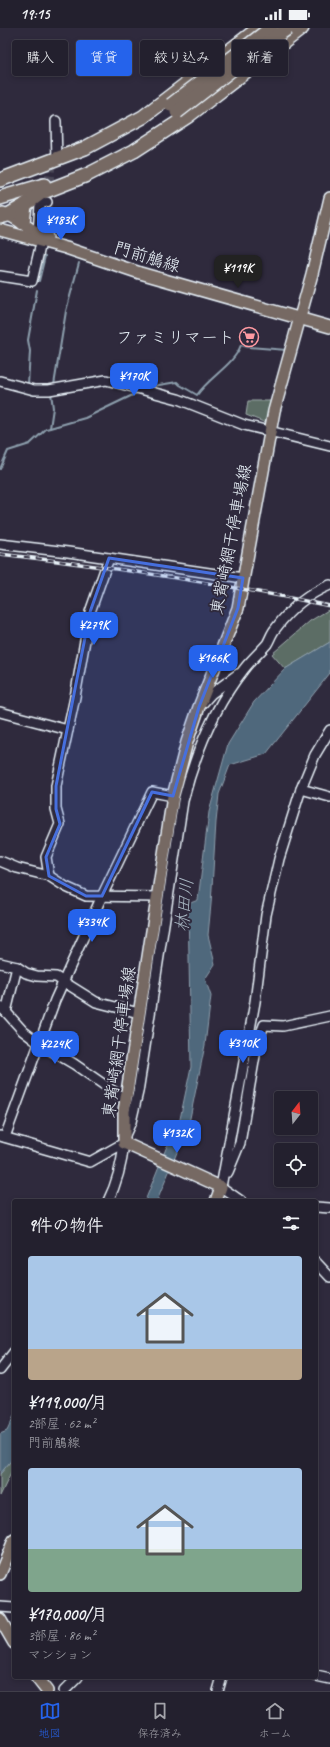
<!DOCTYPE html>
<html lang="ja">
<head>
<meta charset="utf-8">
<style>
	body { margin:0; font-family:Caveat,"Klee One",sans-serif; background:#2b2836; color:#f1f3f6; height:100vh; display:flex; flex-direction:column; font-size:15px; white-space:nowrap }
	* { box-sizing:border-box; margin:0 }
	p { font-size:13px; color:#a3a3aa }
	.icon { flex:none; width:22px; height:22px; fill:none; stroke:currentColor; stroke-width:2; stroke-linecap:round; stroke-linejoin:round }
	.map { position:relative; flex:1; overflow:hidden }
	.sheet { position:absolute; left:12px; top:1171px; width:306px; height:480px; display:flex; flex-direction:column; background:#23202e; border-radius:4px; box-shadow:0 2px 6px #0003,0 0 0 1px #403e4a }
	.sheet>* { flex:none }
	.hud { position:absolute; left:12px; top:12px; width:306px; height:36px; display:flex; gap:8px }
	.needle { width:26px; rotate:17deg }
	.buttons { position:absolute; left:274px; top:1063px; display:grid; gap:8px }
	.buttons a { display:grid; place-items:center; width:44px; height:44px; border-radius:4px; background:#23202e; box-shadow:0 2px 6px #0003,0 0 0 1px #403e4a; font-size:20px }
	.price { position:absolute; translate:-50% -34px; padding:0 9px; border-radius:8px; background:#2563eb; color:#fff; font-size:13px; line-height:26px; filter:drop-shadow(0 1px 2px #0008) }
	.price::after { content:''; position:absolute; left:50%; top:24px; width:12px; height:9px; margin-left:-6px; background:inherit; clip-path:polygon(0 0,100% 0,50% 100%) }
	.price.selected { background:#222; color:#fff }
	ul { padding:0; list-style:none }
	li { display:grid; align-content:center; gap:8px; height:212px; padding:0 16px }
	li span { display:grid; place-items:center; height:124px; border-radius:4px; color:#555 }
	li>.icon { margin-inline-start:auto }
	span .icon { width:72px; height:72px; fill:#fffc; stroke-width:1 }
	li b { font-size:17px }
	h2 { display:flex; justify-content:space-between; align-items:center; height:48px; padding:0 16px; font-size:17px }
	.tag { padding:0 14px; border-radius:4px; background:#23202e; box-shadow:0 2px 6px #0003,0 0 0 1px #403e4a; font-size:14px; line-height:36px }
	.tag.selected { background:#2563eb; color:#fff }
	.status { display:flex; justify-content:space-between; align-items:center; height:28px; padding:0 20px; background:#23202e; direction:ltr }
	.status svg { height:11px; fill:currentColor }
	.menu { display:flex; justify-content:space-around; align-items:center; height:56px; border-top:1px solid #403e4a; background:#23202e; font-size:11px; color:#a3a3aa }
	.menu a { display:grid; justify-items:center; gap:2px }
	.menu .selected { color:#2563eb }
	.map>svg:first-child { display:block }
	.green { fill:#5b6d65; stroke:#a2afae }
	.water { fill:#50687b; stroke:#8d9fad }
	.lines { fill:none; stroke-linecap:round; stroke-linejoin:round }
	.stream { stroke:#8d9fad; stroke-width:2 }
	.minor-tunnel { stroke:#4b4859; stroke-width:9; stroke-dasharray:9 4.5; stroke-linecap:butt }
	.minor-casing { stroke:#e8f1f8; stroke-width:12 }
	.major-casing { stroke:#e8f1f8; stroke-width:14 }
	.highway-casing { stroke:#e8f1f8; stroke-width:16 }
	.minor { stroke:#2f2a3d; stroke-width:9 }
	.major { stroke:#766964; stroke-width:11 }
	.highway { stroke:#766964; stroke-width:13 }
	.rail-casing { stroke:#e8f1f8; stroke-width:3.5 }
	.rail { stroke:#2f2a3d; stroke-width:2; stroke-dasharray:6; stroke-linecap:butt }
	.highway-bridge-casing { stroke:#e8f1f8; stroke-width:16; stroke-linecap:butt }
	.highway-bridge { stroke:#766964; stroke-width:13 }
	.marked { fill:#466fde; fill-opacity:0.2; stroke:#466fde; stroke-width:3; stroke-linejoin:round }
	.labels { text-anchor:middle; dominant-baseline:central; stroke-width:4; stroke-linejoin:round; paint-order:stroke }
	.street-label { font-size:17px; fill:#e8f1f8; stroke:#2f2a3d }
	.poi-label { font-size:17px; fill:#e8f1f8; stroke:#2f2a3d; text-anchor:end }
	.water-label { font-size:18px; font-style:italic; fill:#abbac6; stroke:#2f2a3d }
</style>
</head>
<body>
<div class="status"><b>19:15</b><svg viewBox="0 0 49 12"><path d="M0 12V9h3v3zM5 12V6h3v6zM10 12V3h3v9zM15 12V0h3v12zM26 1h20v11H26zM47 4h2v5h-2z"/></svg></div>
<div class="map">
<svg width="330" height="1663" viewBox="0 0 330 1663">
	<rect width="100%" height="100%" fill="#2f2a3d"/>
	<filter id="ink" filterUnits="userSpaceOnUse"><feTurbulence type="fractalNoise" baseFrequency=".025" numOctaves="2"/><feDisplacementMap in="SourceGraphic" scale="8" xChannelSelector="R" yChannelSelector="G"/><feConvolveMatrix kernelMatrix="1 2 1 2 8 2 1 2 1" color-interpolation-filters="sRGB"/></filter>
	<g filter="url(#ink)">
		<g class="green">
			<path d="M248,373H272L266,395L246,387Z"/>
			<path d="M330,581V614L285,641L272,626L310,593Z"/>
			<path d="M14,1429V1439L0,1468V1446Z"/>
		</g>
		<g class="water">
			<path d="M330,614V645L266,726L230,737L219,766L216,794L211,876L208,907L215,936L205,951L211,968L205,1017L189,1095L157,1173H145L167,1118L176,1110L191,1039L188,876L198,872L209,784L228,716L254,674L285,641Z"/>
			<path d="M14,1388V1429L0,1446V1406L7,1403Z"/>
		</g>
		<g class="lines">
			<g class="stream">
				<path d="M39,253L45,228"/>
				<path d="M28,357L30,323L28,312L37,262"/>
				<path d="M54,357L66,283L79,235"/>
				<path d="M147,359L177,354L180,357L197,367C210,348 233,338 241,317L248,319L287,322"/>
				<path d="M50,400L85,390L139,364"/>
				<path d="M0,441L8,423L30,416L46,401L50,400L53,380L51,365"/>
			</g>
			<path class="minor-tunnel" d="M47,170L52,129"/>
			<g class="minor-casing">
				<g id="minor">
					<path d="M56,93L57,132"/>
					<path d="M38,206L40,176L47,174"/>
					<path d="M0,248L32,253L40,219"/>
					<path d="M0,353L34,362H49L106,352L178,371L244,397L330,418"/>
					<path d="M0,516L68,524L243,550"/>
					<path d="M202,676L211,666L238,646"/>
					<path d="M0,684L68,702"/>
					<path d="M301,761L330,769"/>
					<path d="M0,833L17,840L49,848L66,859L86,868L157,869"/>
					<path d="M49,848L46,829L60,796L56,781V758L75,669L90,584L109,530"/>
					<path d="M0,935L17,939L26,945L37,948L56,949L96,974L139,985"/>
					<path d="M0,979L6,984L23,1003L40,1016L74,1036L126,1072"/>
					<path d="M6,984L17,939"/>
					<path d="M125,1107L131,1094L138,1064L183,773C195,726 214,679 244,641C251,632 260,624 267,616C270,611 272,604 276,600C290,581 308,566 330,557"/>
					<path d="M0,1108L90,1134L124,1115C122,1135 117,1155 108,1173"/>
					<path d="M5,1109L55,972L102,868L152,764L173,768"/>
					<path d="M228,1144L240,1115L257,1016L264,997L283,998L330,988"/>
					<path d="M221,1159L255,974L266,887L273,857L279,831L301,761L315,727L330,702"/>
					<path d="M221,1159L241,1173"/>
					<path d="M316,1179L330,1180"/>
					<path d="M316,1234L330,1249"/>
					<path d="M0,1342L14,1324"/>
					<path d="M0,1579L14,1580"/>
					<path d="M316,1648L330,1651"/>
					<path d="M64,1663L78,1649"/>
					<path d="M218,1663L222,1649"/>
				</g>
			</g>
			<g class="major-casing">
				<g id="major">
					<path d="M3,185C20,190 30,204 47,209"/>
					<path d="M0,202L66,220L140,245L330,299"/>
					<path d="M216,1173L221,1159L124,1115V1083L173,768L187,714L199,679L238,580L274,383L312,246L330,170"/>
					<path d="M0,1546L14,1512"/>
					<path d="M0,1591L14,1615"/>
					<path d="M36,1649L47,1663"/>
				</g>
			</g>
			<g class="highway-casing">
				<g id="highway">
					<path d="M0,152L85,120L143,89L259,0"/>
					<path d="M0,170L44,157"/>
					<path d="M0,189L8,187L25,177L41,165L87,147L134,123L188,88L302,0"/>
					<path d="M23,195L25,177"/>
				</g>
			</g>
			<use href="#minor" class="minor"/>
			<use href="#major" class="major"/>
			<use href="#highway" class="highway"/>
			<g class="rail-casing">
				<path id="rail" d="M0,526C111,539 221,555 330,578"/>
			</g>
			<use href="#rail" class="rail"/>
			<g class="highway-bridge-casing">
				<g id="highway-bridge">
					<path d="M171,77L271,0"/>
					<path d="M177,84L258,21L288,0"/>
				</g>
			</g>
			<use href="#highway-bridge" class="highway-bridge"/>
		</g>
	</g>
	<path class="marked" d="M109,530L243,550L238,580L199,679L173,768L152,764L102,868H86L49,848L46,829L60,796L56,781V758L90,584Z"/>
	<defs>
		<g id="supermarket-ring" transform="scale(1)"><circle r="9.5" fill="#2f2a3d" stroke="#ff9aa2" stroke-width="1.5"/><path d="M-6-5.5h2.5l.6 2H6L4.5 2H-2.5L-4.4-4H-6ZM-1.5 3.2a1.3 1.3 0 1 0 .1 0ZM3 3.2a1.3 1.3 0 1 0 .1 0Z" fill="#ff9aa2"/></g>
	</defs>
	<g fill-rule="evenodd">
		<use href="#supermarket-ring" x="249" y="309"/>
	</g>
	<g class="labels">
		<g class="street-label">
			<text transform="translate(147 229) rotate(17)">門前鵤線</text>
			<text transform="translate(231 511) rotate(-79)">東觜崎網干停車場線</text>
			<text transform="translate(119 1014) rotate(-82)">東觜崎網干停車場線</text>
		</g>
		<g class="poi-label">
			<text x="235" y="309">ファミリマート</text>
		</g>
		<g class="water-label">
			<text transform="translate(184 877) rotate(-84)">林田川</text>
		</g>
	</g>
</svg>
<div class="buttons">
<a><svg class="needle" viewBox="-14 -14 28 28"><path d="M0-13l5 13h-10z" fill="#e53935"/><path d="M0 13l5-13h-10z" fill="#a3a3aa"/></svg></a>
<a><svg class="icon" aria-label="locate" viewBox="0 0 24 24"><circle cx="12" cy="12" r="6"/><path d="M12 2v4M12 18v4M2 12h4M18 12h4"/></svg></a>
</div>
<b class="price" style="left:61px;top:213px">¥183K</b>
<b class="price selected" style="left:238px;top:261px">¥119K</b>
<b class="price" style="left:134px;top:369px">¥170K</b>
<b class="price" style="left:94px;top:618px">¥279K</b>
<b class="price" style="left:213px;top:651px">¥166K</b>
<b class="price" style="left:92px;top:915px">¥334K</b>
<b class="price" style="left:243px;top:1036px">¥310K</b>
<b class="price" style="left:55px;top:1037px">¥224K</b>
<b class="price" style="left:177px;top:1126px">¥132K</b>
<div class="hud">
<a class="tag">購入</a>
<a class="tag selected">賃貸</a>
<a class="tag">絞り込み</a>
<a class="tag">新着</a>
</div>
<section class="sheet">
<h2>9件の物件<svg class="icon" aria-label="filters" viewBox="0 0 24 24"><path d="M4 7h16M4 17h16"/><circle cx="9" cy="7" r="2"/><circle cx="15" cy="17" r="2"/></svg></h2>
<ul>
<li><span style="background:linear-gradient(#a9c7e8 75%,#b9a48a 0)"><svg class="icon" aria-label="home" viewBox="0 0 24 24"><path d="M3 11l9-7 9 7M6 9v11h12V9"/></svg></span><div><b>¥119,000/月</b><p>2部屋 · 62 m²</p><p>門前鵤線</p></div></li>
<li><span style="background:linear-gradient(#a9c7e8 65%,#7fa58c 0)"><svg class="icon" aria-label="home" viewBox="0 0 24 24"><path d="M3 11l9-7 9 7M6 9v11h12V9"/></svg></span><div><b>¥170,000/月</b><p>3部屋 · 86 m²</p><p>マンション</p></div></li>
</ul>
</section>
</div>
<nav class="menu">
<a class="selected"><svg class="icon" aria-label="map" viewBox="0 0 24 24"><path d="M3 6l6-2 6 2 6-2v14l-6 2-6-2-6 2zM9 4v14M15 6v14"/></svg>地図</a>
<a><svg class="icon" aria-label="saved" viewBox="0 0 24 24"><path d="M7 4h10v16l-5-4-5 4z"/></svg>保存済み</a>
<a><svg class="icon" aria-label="home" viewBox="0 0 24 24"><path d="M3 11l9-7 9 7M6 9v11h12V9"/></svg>ホーム</a>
</nav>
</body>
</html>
